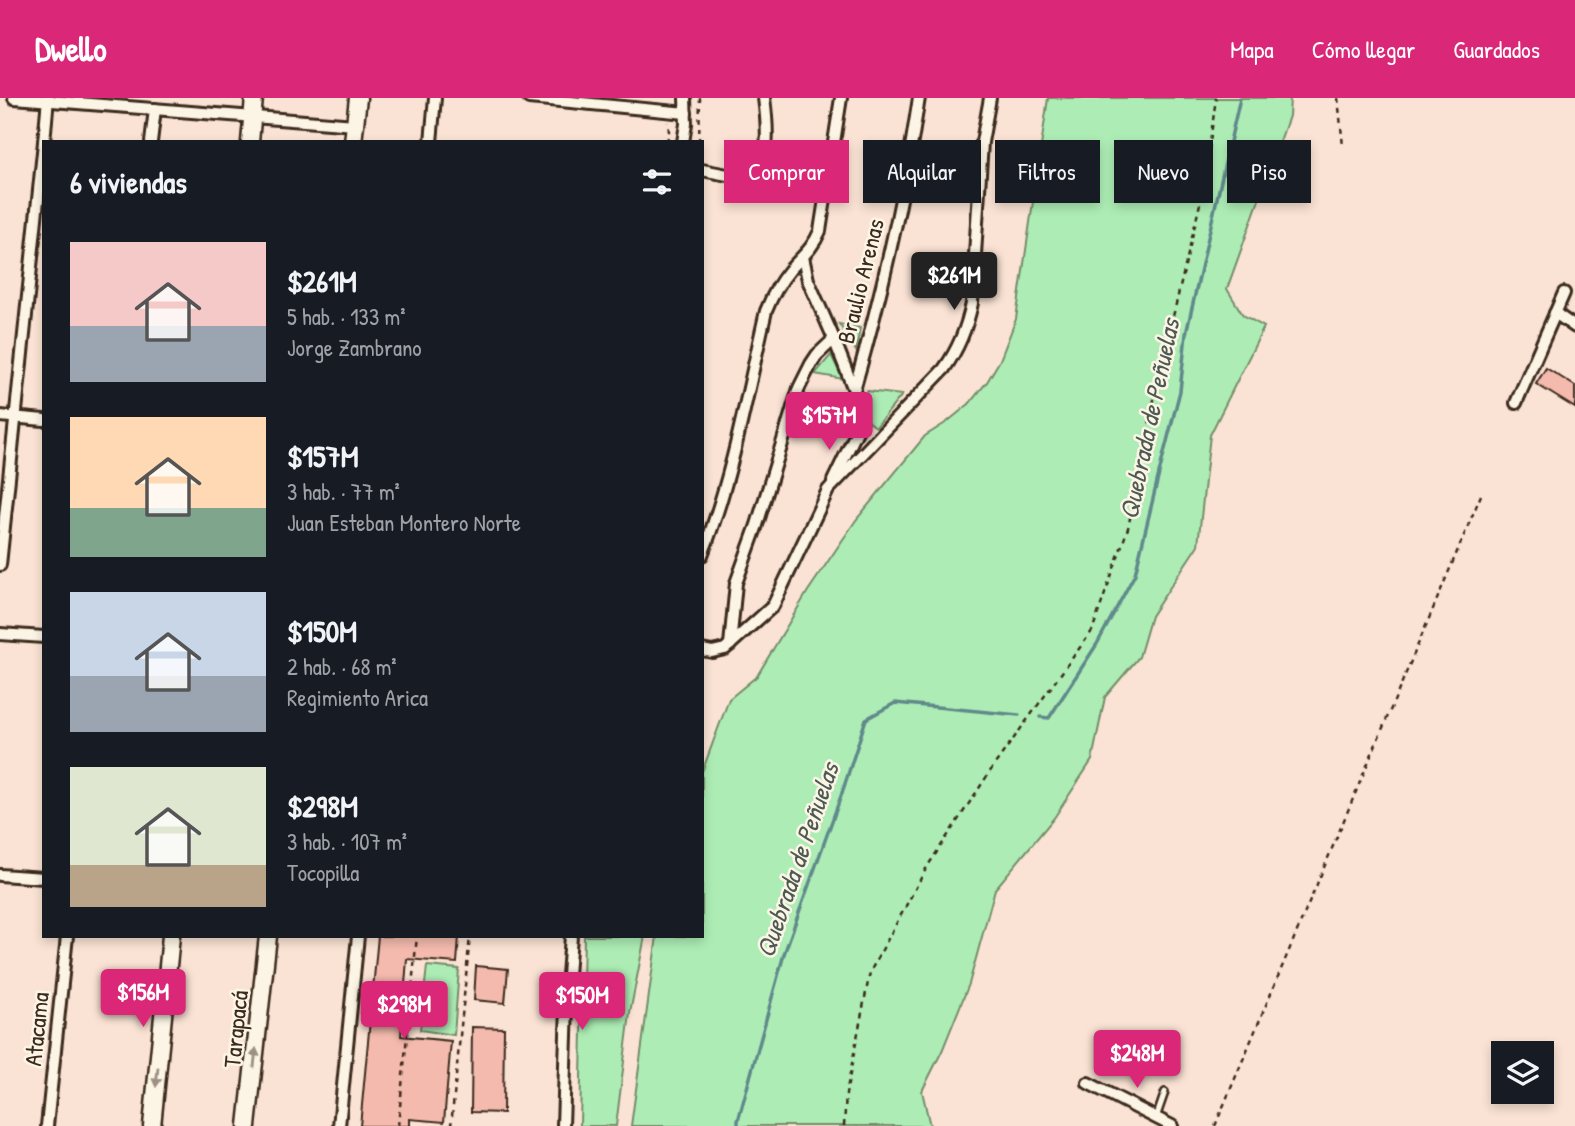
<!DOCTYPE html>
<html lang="es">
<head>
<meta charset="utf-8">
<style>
	body { margin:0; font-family:"Patrick Hand",sans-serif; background:#242831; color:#f1f3f6; height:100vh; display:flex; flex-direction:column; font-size:26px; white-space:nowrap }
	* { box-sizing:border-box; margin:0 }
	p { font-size:23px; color:#9ea1a6 }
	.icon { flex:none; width:38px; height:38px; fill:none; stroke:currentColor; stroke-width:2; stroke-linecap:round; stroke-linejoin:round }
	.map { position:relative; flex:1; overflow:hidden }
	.details { position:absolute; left:42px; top:42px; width:662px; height:798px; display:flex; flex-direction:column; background:#171b24; border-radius:0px; box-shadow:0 4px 10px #0003 }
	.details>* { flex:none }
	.banner { position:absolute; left:724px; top:42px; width:665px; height:63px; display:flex; gap:14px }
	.buttons { position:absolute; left:1491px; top:943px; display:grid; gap:14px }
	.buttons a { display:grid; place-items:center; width:63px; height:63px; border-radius:0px; background:#171b24; box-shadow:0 4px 10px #0003; font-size:35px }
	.price { position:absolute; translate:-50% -60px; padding:0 16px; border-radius:7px; background:#db2777; color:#fff; font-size:23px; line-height:46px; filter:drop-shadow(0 2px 4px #0008) }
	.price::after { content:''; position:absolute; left:50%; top:42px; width:21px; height:16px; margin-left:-10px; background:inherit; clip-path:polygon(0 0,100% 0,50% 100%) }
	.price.active { background:#222; color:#fff }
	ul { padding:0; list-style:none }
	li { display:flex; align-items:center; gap:21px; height:175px; padding:0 28px }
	li span { display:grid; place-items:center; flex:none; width:196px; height:140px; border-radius:0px; color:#555 }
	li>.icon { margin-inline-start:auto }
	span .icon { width:84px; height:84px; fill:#fffc; stroke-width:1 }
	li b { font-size:30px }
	h2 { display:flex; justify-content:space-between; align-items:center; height:84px; padding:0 28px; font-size:30px }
	.tag { padding:0 24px; border-radius:0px; background:#171b24; box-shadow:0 4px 10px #0003; font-size:24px; line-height:63px }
	.tag.active { background:#db2777; color:#fff }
	header { display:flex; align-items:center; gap:42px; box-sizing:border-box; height:98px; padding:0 35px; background:#db2777; color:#fff }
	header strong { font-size:33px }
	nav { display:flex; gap:38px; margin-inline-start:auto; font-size:24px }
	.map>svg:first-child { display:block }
	.green { fill:#adedb5; stroke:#748c6a; stroke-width:2 }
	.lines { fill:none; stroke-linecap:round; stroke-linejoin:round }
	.stream { stroke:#60898b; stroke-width:3.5 }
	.building { fill:#f4baad; stroke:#3b2a1e; stroke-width:2 }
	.lane-casing { stroke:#3b2a1e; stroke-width:10 }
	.street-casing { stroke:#3b2a1e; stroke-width:16 }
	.secondary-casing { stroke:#3b2a1e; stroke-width:21 }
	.path { stroke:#3b2a1e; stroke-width:2.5; stroke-dasharray:5 5; stroke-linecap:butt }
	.lane { stroke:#fcf5e5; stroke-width:5 }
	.street { stroke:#fcf5e5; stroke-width:10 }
	.secondary { stroke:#fcf5e5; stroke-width:16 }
	.oneway { fill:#9c9082 }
	.labels { text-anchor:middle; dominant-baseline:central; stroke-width:5; stroke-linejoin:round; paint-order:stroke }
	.street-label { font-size:24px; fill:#3b2a1e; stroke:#fcf5e5 }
	.water-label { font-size:26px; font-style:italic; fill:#4d5a54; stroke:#fcf5e5 }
</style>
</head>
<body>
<header>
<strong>Dwello</strong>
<nav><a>Mapa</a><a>Cómo llegar</a><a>Guardados</a></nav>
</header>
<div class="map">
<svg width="1575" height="1028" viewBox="0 0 1575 1028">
	<rect width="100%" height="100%" fill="#fae3d4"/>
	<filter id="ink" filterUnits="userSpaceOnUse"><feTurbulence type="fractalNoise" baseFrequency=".0143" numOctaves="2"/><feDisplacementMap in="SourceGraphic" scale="14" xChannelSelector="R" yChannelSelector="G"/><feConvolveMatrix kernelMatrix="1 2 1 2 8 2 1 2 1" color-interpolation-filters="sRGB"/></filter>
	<g filter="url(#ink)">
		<g class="green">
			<path d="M1048,0H1290L1289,18L1227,191L1243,217L1264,229L1210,337L1198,447L1151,518L1139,559L1105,599L1092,662L1054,720L995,791L969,886L942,953L922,993L930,1028H631L657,838H702V674L729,601L757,578L808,493L856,422L925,338L947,324L969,306L987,284L1000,262L1016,221Z"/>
			<path d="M839,226L860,230L856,253Z"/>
			<path d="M831,257L843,281L815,276Z"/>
			<path d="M867,293L902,297L876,329L868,323Z"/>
			<path d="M584,838H645L630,915L616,1028H580Z"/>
			<path d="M427,868L459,871L454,937L420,932Z"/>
		</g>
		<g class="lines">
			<g class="stream">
				<path d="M1040,619L1049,620L1097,546L1135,476L1163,359L1180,293L1186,236L1240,0"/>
				<path d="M738,1028V1023L784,856L841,698L866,621L895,605L1019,617"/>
			</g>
		</g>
		<g class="building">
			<path d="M1546,270L1575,288V310L1536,286Z"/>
			<path d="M378,838H459L457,865L407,861L401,938L451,943L444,1024L410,1021V1028H360Z"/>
			<path d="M476,868L508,871L505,905L474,902Z"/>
			<path d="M472,929L504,930L503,1015L471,1014Z"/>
		</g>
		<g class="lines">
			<g class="lane-casing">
				<path id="lane" d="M1156,1020L1165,994"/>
			</g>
			<g class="street-casing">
				<g id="street">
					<path d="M14,0L355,27"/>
					<path d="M529,0L686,15"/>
					<path d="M44,44L48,0"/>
					<path d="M151,44L155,11"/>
					<path d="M431,44L435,0"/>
					<path d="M683,44L686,26L685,0"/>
					<path d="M702,72L743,80C774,75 767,23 764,0"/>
					<path d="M803,159L808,182L834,241L854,292L859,329L833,383"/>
					<path d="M1555,215L1575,229"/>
					<path d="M854,292C882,196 904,99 919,0"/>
					<path d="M1516,305L1564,195"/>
					<path d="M0,318L44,322"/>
					<path d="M702,457C733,378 747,295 766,213C772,198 779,185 789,173C801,159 812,152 820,133L841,0"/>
					<path d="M0,467L44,44"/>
					<path d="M0,536L44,539"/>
					<path d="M730,547L736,485L757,427L799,290L811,266L817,257L834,241"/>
					<path d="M702,552L712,554L725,551L773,508L828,392L944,271C959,250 967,230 972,205L982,44L990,0"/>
					<path d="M0,777L44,780"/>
					<path d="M1088,985L1172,1028"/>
					<path d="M47,1028L67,838"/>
					<path d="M339,1028L358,838"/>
					<path d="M563,1028L568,877L571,838"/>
				</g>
			</g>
			<g class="secondary-casing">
				<g id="secondary">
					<path d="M250,44L254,0"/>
					<path d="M353,44L358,0"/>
					<path d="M152,1028L171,838"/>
					<path d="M247,1028L268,838"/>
				</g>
			</g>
			<g class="path">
				<path d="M1338,0L1343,48"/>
				<path d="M667,44L669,34L668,24"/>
				<path d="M699,44L700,0"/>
				<path d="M398,1028L417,838"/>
				<path d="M451,1028L470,838"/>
				<path d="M844,1028L846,996L870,874L927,769L995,666L1092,533L1128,430L1159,277L1204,89L1216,0"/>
				<path d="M1215,1028L1481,397"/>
			</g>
			<use href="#lane" class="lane"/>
			<use href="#street" class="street"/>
			<use href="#secondary" class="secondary"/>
		</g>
		<defs><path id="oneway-solid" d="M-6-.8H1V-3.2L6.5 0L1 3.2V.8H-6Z" transform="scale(1.75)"/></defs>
		<g class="oneway">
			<use href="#oneway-solid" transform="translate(255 960) rotate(-84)"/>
			<use href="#oneway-solid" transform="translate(157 979) rotate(96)"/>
		</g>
	</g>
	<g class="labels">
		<g class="street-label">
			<text transform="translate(860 183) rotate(-76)">Braulio Arenas</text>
			<text transform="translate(36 931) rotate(-84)">Atacama</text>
			<text transform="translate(235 931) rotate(-84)">Tarapacá</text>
		</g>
		<g class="water-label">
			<text transform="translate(1149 321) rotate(-78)">Quebrada de Peñuelas</text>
			<text transform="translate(797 762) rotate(-71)">Quebrada de Peñuelas</text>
		</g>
	</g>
</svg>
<div class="buttons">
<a><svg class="icon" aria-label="layers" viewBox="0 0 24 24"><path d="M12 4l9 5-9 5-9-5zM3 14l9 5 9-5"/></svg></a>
</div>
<b class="price active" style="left:954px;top:214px">$261M</b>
<b class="price" style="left:829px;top:354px">$157M</b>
<b class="price" style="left:143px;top:931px">$156M</b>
<b class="price" style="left:582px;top:934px">$150M</b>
<b class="price" style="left:404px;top:943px">$298M</b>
<b class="price" style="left:1137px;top:992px">$248M</b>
<div class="banner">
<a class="tag active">Comprar</a>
<a class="tag">Alquilar</a>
<a class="tag">Filtros</a>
<a class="tag">Nuevo</a>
<a class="tag">Piso</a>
</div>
<section class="details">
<h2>6 viviendas<svg class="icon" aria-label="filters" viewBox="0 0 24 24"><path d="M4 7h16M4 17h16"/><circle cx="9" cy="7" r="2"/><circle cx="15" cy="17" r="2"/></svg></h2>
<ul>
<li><span style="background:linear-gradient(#f6c9c9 60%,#9aa5b1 0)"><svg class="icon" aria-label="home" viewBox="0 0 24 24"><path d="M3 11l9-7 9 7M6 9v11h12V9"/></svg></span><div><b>$261M</b><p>5 hab. · 133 m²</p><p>Jorge Zambrano</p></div></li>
<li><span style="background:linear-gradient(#ffd9b3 65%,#7fa58c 0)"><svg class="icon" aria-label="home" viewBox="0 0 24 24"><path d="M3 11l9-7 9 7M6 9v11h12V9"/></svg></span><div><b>$157M</b><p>3 hab. · 77 m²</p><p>Juan Esteban Montero Norte</p></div></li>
<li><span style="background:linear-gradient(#c9d6e8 60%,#9aa5b1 0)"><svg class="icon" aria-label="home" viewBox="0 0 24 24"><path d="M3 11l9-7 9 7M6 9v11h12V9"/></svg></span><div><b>$150M</b><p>2 hab. · 68 m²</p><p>Regimiento Arica</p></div></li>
<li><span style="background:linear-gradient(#dfe7d0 70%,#b9a48a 0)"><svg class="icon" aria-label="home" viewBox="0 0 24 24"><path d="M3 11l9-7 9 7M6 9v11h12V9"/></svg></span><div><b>$298M</b><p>3 hab. · 107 m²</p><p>Tocopilla</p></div></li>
</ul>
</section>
</div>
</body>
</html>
